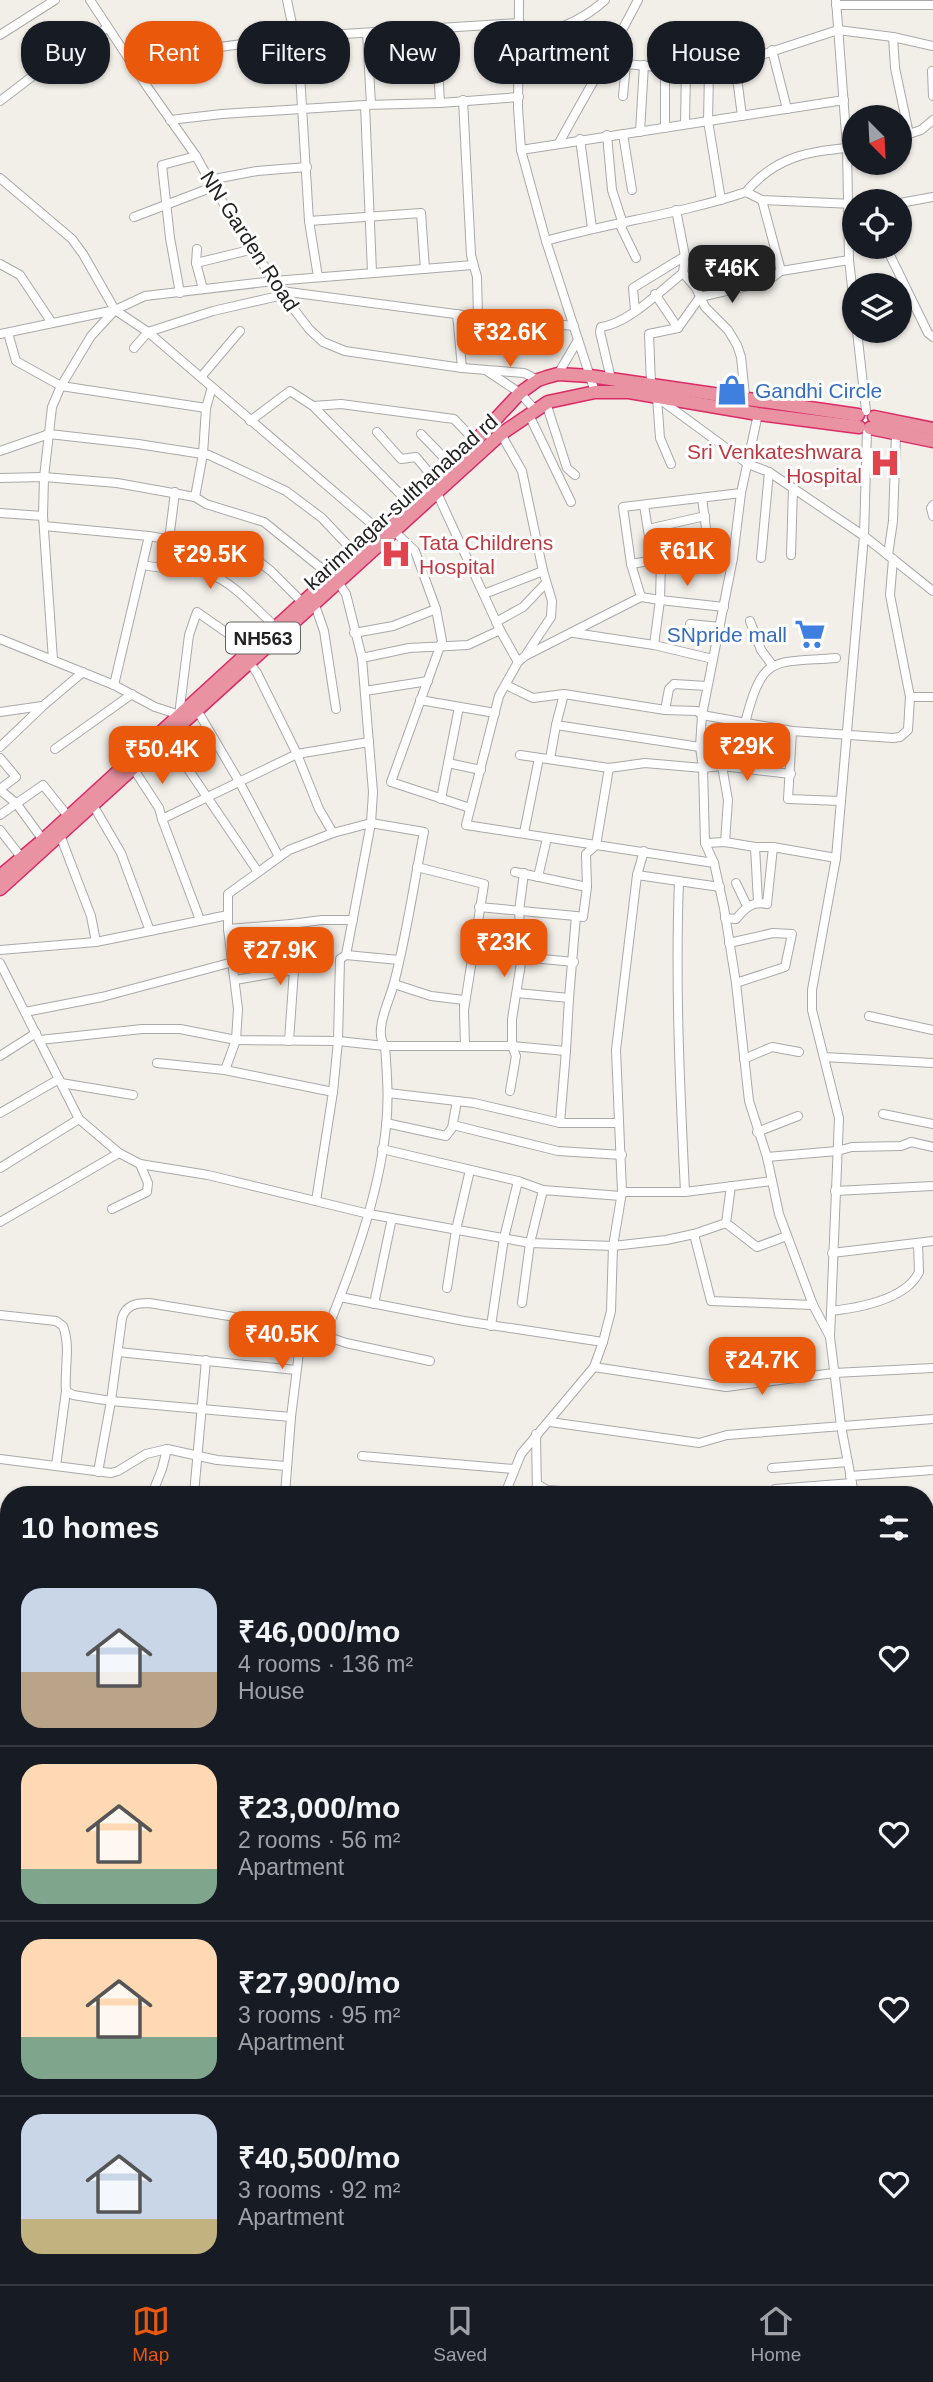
<!DOCTYPE html>
<html lang="en">
<head>
<meta charset="utf-8">
<style>
	body { margin:0; font-family:Arial,sans-serif; background:#20242c; color:#f1f3f6; height:100vh; display:flex; flex-direction:column; font-size:26px; white-space:nowrap }
	* { box-sizing:border-box; margin:0 }
	p { font-size:23px; color:#9ea1a6 }
	.icon { flex:none; width:38px; height:38px; fill:none; stroke:currentColor; stroke-width:2; stroke-linecap:round; stroke-linejoin:round }
	.map { position:relative; flex:1; overflow:hidden }
	.side { position:absolute; left:0px; top:1486px; width:934px; height:800px; display:flex; flex-direction:column; background:#171b24; border-radius:28px 28px 0 0; box-shadow:0 2px 5px #0004 }
	.side>* { flex:none }
	.guide { position:absolute; left:21px; top:21px; width:892px; height:63px; display:flex; gap:14px }
	.needle { width:46px; rotate:156deg }
	.buttons { position:absolute; left:842px; top:105px; display:grid; gap:14px }
	.buttons a { display:grid; place-items:center; width:70px; height:70px; border-radius:50%; background:#171b24; box-shadow:0 2px 5px #0004; font-size:35px }
	.price { position:absolute; translate:-50% -60px; padding:0 16px; border-radius:14px; background:#ea580c; color:#fff; font-size:23px; line-height:46px; filter:drop-shadow(0 2px 4px #0008) }
	.price::after { content:''; position:absolute; left:50%; top:42px; width:21px; height:16px; margin-left:-10px; background:inherit; clip-path:polygon(0 0,100% 0,50% 100%) }
	.price.active { background:#222; color:#fff }
	ul { padding:0; list-style:none }
	li { display:flex; align-items:center; gap:21px; height:175px; padding:0 21px }
	li+li { border-top:2px solid #363941 }
	li span { display:grid; place-items:center; flex:none; width:196px; height:140px; border-radius:21px; color:#555 }
	li>.icon { margin-inline-start:auto }
	span .icon { width:84px; height:84px; fill:#fffc; stroke-width:1 }
	li b { font-size:30px }
	h2 { display:flex; justify-content:space-between; align-items:center; height:84px; padding:0 21px; font-size:30px }
	.chip { padding:0 24px; border-radius:28px; background:#171b24; box-shadow:0 2px 5px #0004; font-size:24px; line-height:63px }
	.chip.active { background:#ea580c; color:#fff }
	.tabs { display:flex; justify-content:space-around; align-items:center; height:98px; border-top:2px solid #363941; background:#171b24; font-size:19px; color:#9ea1a6 }
	.tabs a { display:grid; justify-items:center; gap:4px }
	.tabs .active { color:#ea580c }
	.map>svg:first-child { display:block }
	.lines { fill:none; stroke-linecap:round; stroke-linejoin:round }
	.minor-casing { stroke:#a9a9a9; stroke-width:10 }
	.highway-casing { stroke:#dc2a67; stroke-width:15 }
	.minor { stroke:#fff; stroke-width:8 }
	.highway { stroke:#e892a2; stroke-width:12 }
	.labels { text-anchor:middle; dominant-baseline:central; stroke-width:6; stroke-linejoin:round; paint-order:stroke }
	.shield { fill:#fff; stroke:#646464; stroke-width:2 }
	.shield-label { font-size:19px; font-weight:bold; fill:#222 }
	.street-label { font-size:21px; fill:#222; stroke:#fff }
	.shop-label { font-size:21px; fill:#366cbe; stroke:#fff; text-anchor:start }
	.health-label { font-size:21px; fill:#be3a42; stroke:#fff; text-anchor:end }
</style>
</head>
<body>
<div class="map">
<svg width="933" height="2284" viewBox="0 0 933 2284">
	<rect width="100%" height="100%" fill="#f2efe9"/>
	<g class="lines">
		<g class="minor-casing">
			<g id="minor">
				<path d="M90,0L148,88L196,156L213,187L283,295L309,329L323,342L345,351L462,368L524,373L538,380"/>
				<path d="M287,0L299,58L309,221L318,277"/>
				<path d="M519,0L518,108L521,150L546,241L595,392"/>
				<path d="M836,0L847,147L849,260L854,305"/>
				<path d="M836,5H933"/>
				<path d="M436,29L440,103"/>
				<path d="M367,33L371,104"/>
				<path d="M0,35L55,0"/>
				<path d="M520,37C552,33 580,23 605,0"/>
				<path d="M893,37L895,68L909,134"/>
				<path d="M772,50L787,109"/>
				<path d="M129,59L295,37L520,23"/>
				<path d="M608,59L626,64L709,72"/>
				<path d="M735,63L742,116"/>
				<path d="M665,66V128"/>
				<path d="M932,71L933,96"/>
				<path d="M623,96L626,64"/>
				<path d="M463,100L471,255L477,277L478,317"/>
				<path d="M0,101L38,72L107,28"/>
				<path d="M365,105L372,272"/>
				<path d="M170,120L222,114L365,105L440,103L519,97"/>
				<path d="M685,124L686,68"/>
				<path d="M640,132L644,65"/>
				<path d="M623,134L632,190"/>
				<path d="M607,135L612,190L623,224"/>
				<path d="M900,137L921,130L933,120"/>
				<path d="M580,139L592,228"/>
				<path d="M559,143C585,95 613,49 638,0"/>
				<path d="M521,150L844,100"/>
				<path d="M0,178L72,239L83,254L115,310L148,332L380,531"/>
				<path d="M209,180L257,171L307,167"/>
				<path d="M746,192C777,155 809,152 854,147"/>
				<path d="M721,200L708,121L709,72L838,30L893,37L933,46"/>
				<path d="M762,200L781,271"/>
				<path d="M900,203L933,197"/>
				<path d="M676,210L685,256L683,273L696,288L705,307L728,330L737,345L741,357L745,395L740,399"/>
				<path d="M134,217L213,187"/>
				<path d="M309,221L421,213L425,269"/>
				<path d="M620,225L636,258"/>
				<path d="M546,241C612,222 681,214 746,192L762,200L854,204"/>
				<path d="M886,247L928,333L933,337"/>
				<path d="M196,263L197,249"/>
				<path d="M0,264L20,275L52,323"/>
				<path d="M696,288L723,281L759,267"/>
				<path d="M203,289L196,263L254,249"/>
				<path d="M281,291L478,317L574,326"/>
				<path d="M180,293L170,238L162,165L196,156"/>
				<path d="M655,294L678,328"/>
				<path d="M635,311L633,288L685,256"/>
				<path d="M457,314L462,368"/>
				<path d="M857,331L866,411"/>
				<path d="M8,333L16,361L61,386L206,408L212,387"/>
				<path d="M0,334L115,310L145,296L274,281L473,265"/>
				<path d="M134,348L148,332L213,311L283,295"/>
				<path d="M487,371L520,393L536,411"/>
				<path d="M558,374L578,340"/>
				<path d="M201,377L240,331"/>
				<path d="M611,379L600,332L601,327C628,324 661,290 683,273"/>
				<path d="M651,384L649,334L678,328L700,297L766,282L781,271L849,260"/>
				<path d="M657,398L660,438L671,464"/>
				<path d="M658,398L748,464L769,472L864,536L933,591"/>
				<path d="M546,403L567,468L575,475"/>
				<path d="M313,406L410,504"/>
				<path d="M758,414L741,493L733,558L702,715L700,747L703,768L705,843L714,863L724,908L736,983L749,1101L767,1157L779,1214L813,1305L829,1335"/>
				<path d="M529,415L571,502"/>
				<path d="M250,421L290,391L313,406L341,404L454,419L476,442"/>
				<path d="M377,432L401,459L416,457L436,481"/>
				<path d="M421,434L452,466"/>
				<path d="M501,434L522,471L543,571L552,601L551,617L527,653"/>
				<path d="M0,451L49,434L138,444L209,455L286,491L322,518L356,554"/>
				<path d="M0,478L44,477L117,483L195,497L206,504L264,522L331,576"/>
				<path d="M437,493L500,630L518,662"/>
				<path d="M195,497L203,454L206,408"/>
				<path d="M644,505L653,562"/>
				<path d="M933,505L931,508L933,516"/>
				<path d="M0,513L43,516"/>
				<path d="M44,526L149,536"/>
				<path d="M648,529L705,516"/>
				<path d="M394,531L415,551L436,609L442,641L391,782L470,808"/>
				<path d="M169,540L175,492"/>
				<path d="M709,551L711,554L733,558"/>
				<path d="M791,555L793,488"/>
				<path d="M888,555L893,521L896,434"/>
				<path d="M761,558L769,472"/>
				<path d="M893,559L890,595L910,697H933"/>
				<path d="M661,560L660,600L724,607"/>
				<path d="M631,564L709,551L702,498"/>
				<path d="M143,565C164,570 189,567 209,574C234,582 256,610 275,626"/>
				<path d="M484,594L543,571"/>
				<path d="M641,597L631,564L623,507L741,493"/>
				<path d="M315,605L324,631L336,709"/>
				<path d="M750,621L761,650L773,666"/>
				<path d="M496,622L523,607L546,583"/>
				<path d="M690,624L720,627"/>
				<path d="M354,633L393,626L436,609"/>
				<path d="M574,633L654,645L713,659"/>
				<path d="M0,639L114,685L155,707L183,716"/>
				<path d="M654,645L660,600L641,597L525,656L518,662L499,696L466,825L714,863"/>
				<path d="M362,658L409,648L468,645L500,630"/>
				<path d="M53,660L43,516L44,477L52,407L61,386L91,336L115,310"/>
				<path d="M249,662L257,673L297,754L319,809L333,833"/>
				<path d="M114,685L149,536L249,554L271,571L302,602"/>
				<path d="M506,685L533,698L564,694L665,710L697,711L702,715L792,731L893,738L900,737L908,730L910,697"/>
				<path d="M365,691L428,681"/>
				<path d="M420,700L495,713"/>
				<path d="M197,710L240,783L279,857"/>
				<path d="M665,710L669,689L674,684L707,686"/>
				<path d="M0,712L42,706"/>
				<path d="M179,715L189,635L197,612L243,644L248,652"/>
				<path d="M745,723C763,654 771,663 836,658"/>
				<path d="M556,725L700,747"/>
				<path d="M792,731L788,799L841,801"/>
				<path d="M167,738L258,872"/>
				<path d="M0,747L44,705L83,672"/>
				<path d="M55,749L132,694"/>
				<path d="M520,755L609,768L645,763L703,768L722,766L791,774"/>
				<path d="M0,758L16,777L0,789"/>
				<path d="M550,759L556,725L564,694"/>
				<path d="M448,763L481,770"/>
				<path d="M722,766L728,800L725,842"/>
				<path d="M133,768L159,808L162,819"/>
				<path d="M0,790L16,803L43,840"/>
				<path d="M441,799L459,707"/>
				<path d="M93,805L121,853L150,931L228,915"/>
				<path d="M0,815L43,785L67,815"/>
				<path d="M0,830L21,857"/>
				<path d="M524,833L539,758"/>
				<path d="M60,835L91,916L96,942"/>
				<path d="M705,843L725,842L755,847H773L836,858"/>
				<path d="M755,847L758,902"/>
				<path d="M644,851L637,875L616,1050L622,1192H685L772,1181"/>
				<path d="M417,867L484,884L464,1010L465,1046"/>
				<path d="M515,872L587,887"/>
				<path d="M637,875L720,887"/>
				<path d="M538,877L547,838"/>
				<path d="M679,881C675,985 680,1088 685,1192"/>
				<path d="M736,883L747,906"/>
				<path d="M479,907L576,916"/>
				<path d="M725,918L736,919C745,908 752,901 767,904L773,847"/>
				<path d="M200,920L162,819L297,754L369,742"/>
				<path d="M291,924L322,920H353"/>
				<path d="M228,929L291,924L297,960L294,970L235,980"/>
				<path d="M729,943L773,933L792,934L785,967L736,983"/>
				<path d="M0,950L96,942L150,931"/>
				<path d="M346,955L399,960"/>
				<path d="M522,957L574,962"/>
				<path d="M0,963L79,1119L119,1153L140,1164L208,1175L369,1214L530,1243L613,1246L666,1240L694,1234L726,1223L757,1247L787,1236"/>
				<path d="M394,984L431,996L464,1000V1006"/>
				<path d="M517,993L569,998"/>
				<path d="M25,1012L102,997L233,962"/>
				<path d="M869,1016L933,1030"/>
				<path d="M40,1040L142,1029H180L236,1040L338,1041L385,1046H512L566,1051L569,998L576,916L583,917L587,887L586,854L596,845L609,768"/>
				<path d="M289,1041L294,970"/>
				<path d="M0,1056L36,1033"/>
				<path d="M824,1057L933,1063"/>
				<path d="M744,1059L772,1047L799,1052"/>
				<path d="M157,1063L225,1070L333,1092"/>
				<path d="M225,1070L236,1040L238,1009L228,929V894L289,850L333,833L371,823L424,832C414,882 407,934 394,983C390,1000 373,1031 385,1046C387,1073 389,1100 386,1127C378,1200 352,1268 325,1335"/>
				<path d="M61,1083L133,1095"/>
				<path d="M510,1091L516,1056L512,1046V1019L522,957L519,911L524,873"/>
				<path d="M388,1093L474,1103L560,1123H619"/>
				<path d="M0,1113L59,1079"/>
				<path d="M883,1114L933,1124"/>
				<path d="M386,1123L446,1136L452,1128L457,1101"/>
				<path d="M560,1123L566,1051"/>
				<path d="M453,1125L558,1151L622,1155"/>
				<path d="M757,1132L798,1116"/>
				<path d="M382,1149L518,1181L543,1190"/>
				<path d="M767,1157L837,1151L852,1147L901,1146L911,1142L933,1147"/>
				<path d="M0,1168L79,1119"/>
				<path d="M835,1191L933,1186"/>
				<path d="M316,1201L333,1092L338,1041L340,959L346,955L371,823L373,792L362,658L346,594L338,582"/>
				<path d="M112,1209L147,1192L148,1183L140,1164"/>
				<path d="M0,1222L119,1153"/>
				<path d="M726,1223L731,1186"/>
				<path d="M694,1234L711,1301L813,1305"/>
				<path d="M832,1253L933,1241"/>
				<path d="M447,1288L456,1230L470,1170"/>
				<path d="M340,1297L464,1321L603,1342L594,1367L521,1454L505,1494"/>
				<path d="M522,1303L530,1243L543,1190L621,1196"/>
				<path d="M374,1304L392,1218"/>
				<path d="M831,1311C857,1308 906,1300 919,1272L918,1243"/>
				<path d="M0,1315L56,1321L63,1326C71,1347 64,1369 66,1391L73,1395L111,1401L291,1417L285,1494"/>
				<path d="M491,1326L504,1238L518,1181"/>
				<path d="M603,1342L611,1311L613,1246L622,1192"/>
				<path d="M118,1352L296,1370"/>
				<path d="M594,1367L726,1387L834,1373L933,1368"/>
				<path d="M291,1417L302,1328"/>
				<path d="M550,1422L699,1443L727,1435L933,1419"/>
				<path d="M536,1434L537,1494"/>
				<path d="M362,1456L514,1469"/>
				<path d="M0,1459L111,1473L118,1471L146,1454L167,1449L217,1460L286,1466"/>
				<path d="M56,1466L66,1391"/>
				<path d="M772,1468L848,1462"/>
				<path d="M98,1472L111,1401L122,1318C126,1305 136,1303 149,1303L302,1328L346,1343L430,1361"/>
				<path d="M850,1476L933,1470"/>
				<path d="M537,1484L547,1490L605,1494"/>
				<path d="M775,1489L852,1483"/>
				<path d="M152,1494L162,1469L167,1449"/>
				<path d="M194,1494L206,1360"/>
				<path d="M854,1494L841,1426L830,1337L839,1118L812,1010V990L836,858L864,536L867,430"/>
				<path d="M894,1494H897"/>
				<path d="M926,1522L933,1521"/>
				<path d="M0,1538L9,1539"/>
				<path d="M926,1578H933"/>
				<path d="M926,1630H933"/>
				<path d="M0,1659L9,1661"/>
				<path d="M0,1711L9,1713"/>
				<path d="M926,1726H933"/>
				<path d="M0,1759L9,1761"/>
				<path d="M0,1808L9,1809"/>
				<path d="M926,1878L933,1879"/>
				<path d="M926,1926H933"/>
				<path d="M926,1969L933,1970"/>
				<path d="M926,2011L933,2012"/>
				<path d="M926,2190V2284"/>
			</g>
		</g>
		<g class="highway-casing">
			<g id="highway">
				<path d="M874,417L933,429"/>
				<path d="M870,428L933,441"/>
				<path d="M0,876L43,840L452,466L520,393L538,380L547,377L558,374L590,376L858,415"/>
				<path d="M0,889L501,434L548,402L595,392H629L758,414L859,427"/>
			</g>
		</g>
		<use href="#minor" class="minor"/>
		<use href="#highway" class="highway"/>
	</g>
	<defs>
		<g id="shop-bare" transform="scale(2.415)"><path d="M-5-2.5h2.3a2.7 3.5 0 0 1 5.4 0H5L5.5 6h-11ZM-1.5-2.5h3a1.5 2.3 0 0 0-3 0Z" fill="#3f7fe0" stroke="#fff" stroke-width="2.5" paint-order="stroke"/></g>
		<g id="hospital-bare" transform="scale(2.415)"><path d="M-5-5h3v3.5h4V-5h3V5h-3V1.5h-4V5h-3Z" fill="#e0444e" stroke="#fff" stroke-width="2.5" paint-order="stroke"/></g>
		<g id="supermarket-bare" transform="scale(2.415)"><path d="M-6-5.5h2.5l.6 2H6L4.5 2H-2.5L-4.4-4H-6ZM-1.5 3.2a1.3 1.3 0 1 0 .1 0ZM3 3.2a1.3 1.3 0 1 0 .1 0Z" fill="#3f7fe0" stroke="#fff" stroke-width="2.5" paint-order="stroke"/></g>
	</defs>
	<g fill-rule="evenodd">
		<use href="#shop-bare" x="732" y="390"/>
		<use href="#hospital-bare" x="885" y="463"/>
		<use href="#hospital-bare" x="396" y="554"/>
		<use href="#supermarket-bare" x="810" y="634"/>
	</g>
	<g class="labels">
		<rect class="shield" x="226" y="622.5" width="74" height="31" rx="5"/>
		<g class="shield-label">
			<text x="263" y="638">NH563</text>
		</g>
		<g class="street-label">
			<text transform="translate(250 241) rotate(57)">NN Garden Road</text>
			<text transform="translate(401 502) rotate(-42)">karimnagar-sulthanabad rd</text>
		</g>
		<g class="shop-label">
			<text x="755" y="390">Gandhi Circle</text>
			<text x="787" y="634" text-anchor="end">SNpride mall</text>
		</g>
		<g class="health-label">
			<text x="862" y="451">Sri Venkateshwara<tspan x="862" dy="24">Hospital</tspan></text>
			<text x="419" y="542" text-anchor="start">Tata Childrens<tspan x="419" dy="24">Hospital</tspan></text>
		</g>
	</g>
</svg>
<div class="buttons">
<a><svg class="needle" viewBox="-14 -14 28 28"><path d="M0-13l5 13h-10z" fill="#e53935"/><path d="M0 13l5-13h-10z" fill="#9ea1a6"/></svg></a>
<a><svg class="icon" aria-label="locate" viewBox="0 0 24 24"><circle cx="12" cy="12" r="6"/><path d="M12 2v4M12 18v4M2 12h4M18 12h4"/></svg></a>
<a><svg class="icon" aria-label="layers" viewBox="0 0 24 24"><path d="M12 4l9 5-9 5-9-5zM3 14l9 5 9-5"/></svg></a>
</div>
<b class="price active" style="left:732px;top:305px">₹46K</b>
<b class="price" style="left:510px;top:369px">₹32.6K</b>
<b class="price" style="left:687px;top:588px">₹61K</b>
<b class="price" style="left:210px;top:591px">₹29.5K</b>
<b class="price" style="left:747px;top:783px">₹29K</b>
<b class="price" style="left:162px;top:786px">₹50.4K</b>
<b class="price" style="left:504px;top:979px">₹23K</b>
<b class="price" style="left:280px;top:987px">₹27.9K</b>
<b class="price" style="left:282px;top:1371px">₹40.5K</b>
<b class="price" style="left:762px;top:1397px">₹24.7K</b>
<div class="guide">
<a class="chip">Buy</a>
<a class="chip active">Rent</a>
<a class="chip">Filters</a>
<a class="chip">New</a>
<a class="chip">Apartment</a>
<a class="chip">House</a>
</div>
<section class="side">
<h2>10 homes<svg class="icon" aria-label="filters" viewBox="0 0 24 24"><path d="M4 7h16M4 17h16"/><circle cx="9" cy="7" r="2"/><circle cx="15" cy="17" r="2"/></svg></h2>
<ul>
<li><span style="background:linear-gradient(#c9d6e8 60%,#b9a48a 0)"><svg class="icon" aria-label="home" viewBox="0 0 24 24"><path d="M3 11l9-7 9 7M6 9v11h12V9"/></svg></span><div><b>₹46,000/mo</b><p>4 rooms · 136 m²</p><p>House</p></div><svg class="icon" aria-label="heart" viewBox="0 0 24 24"><path d="M12 20l-8-8c-3-5 5-10 8-4 3-6 11-1 8 4z"/></svg></li>
<li><span style="background:linear-gradient(#ffd9b3 75%,#7fa58c 0)"><svg class="icon" aria-label="home" viewBox="0 0 24 24"><path d="M3 11l9-7 9 7M6 9v11h12V9"/></svg></span><div><b>₹23,000/mo</b><p>2 rooms · 56 m²</p><p>Apartment</p></div><svg class="icon" aria-label="heart" viewBox="0 0 24 24"><path d="M12 20l-8-8c-3-5 5-10 8-4 3-6 11-1 8 4z"/></svg></li>
<li><span style="background:linear-gradient(#ffd9b3 70%,#7fa58c 0)"><svg class="icon" aria-label="home" viewBox="0 0 24 24"><path d="M3 11l9-7 9 7M6 9v11h12V9"/></svg></span><div><b>₹27,900/mo</b><p>3 rooms · 95 m²</p><p>Apartment</p></div><svg class="icon" aria-label="heart" viewBox="0 0 24 24"><path d="M12 20l-8-8c-3-5 5-10 8-4 3-6 11-1 8 4z"/></svg></li>
<li><span style="background:linear-gradient(#c9d6e8 75%,#c2b280 0)"><svg class="icon" aria-label="home" viewBox="0 0 24 24"><path d="M3 11l9-7 9 7M6 9v11h12V9"/></svg></span><div><b>₹40,500/mo</b><p>3 rooms · 92 m²</p><p>Apartment</p></div><svg class="icon" aria-label="heart" viewBox="0 0 24 24"><path d="M12 20l-8-8c-3-5 5-10 8-4 3-6 11-1 8 4z"/></svg></li>
</ul>
</section>
</div>
<nav class="tabs">
<a class="active"><svg class="icon" aria-label="map" viewBox="0 0 24 24"><path d="M3 6l6-2 6 2 6-2v14l-6 2-6-2-6 2zM9 4v14M15 6v14"/></svg>Map</a>
<a><svg class="icon" aria-label="saved" viewBox="0 0 24 24"><path d="M7 4h10v16l-5-4-5 4z"/></svg>Saved</a>
<a><svg class="icon" aria-label="home" viewBox="0 0 24 24"><path d="M3 11l9-7 9 7M6 9v11h12V9"/></svg>Home</a>
</nav>
</body>
</html>
